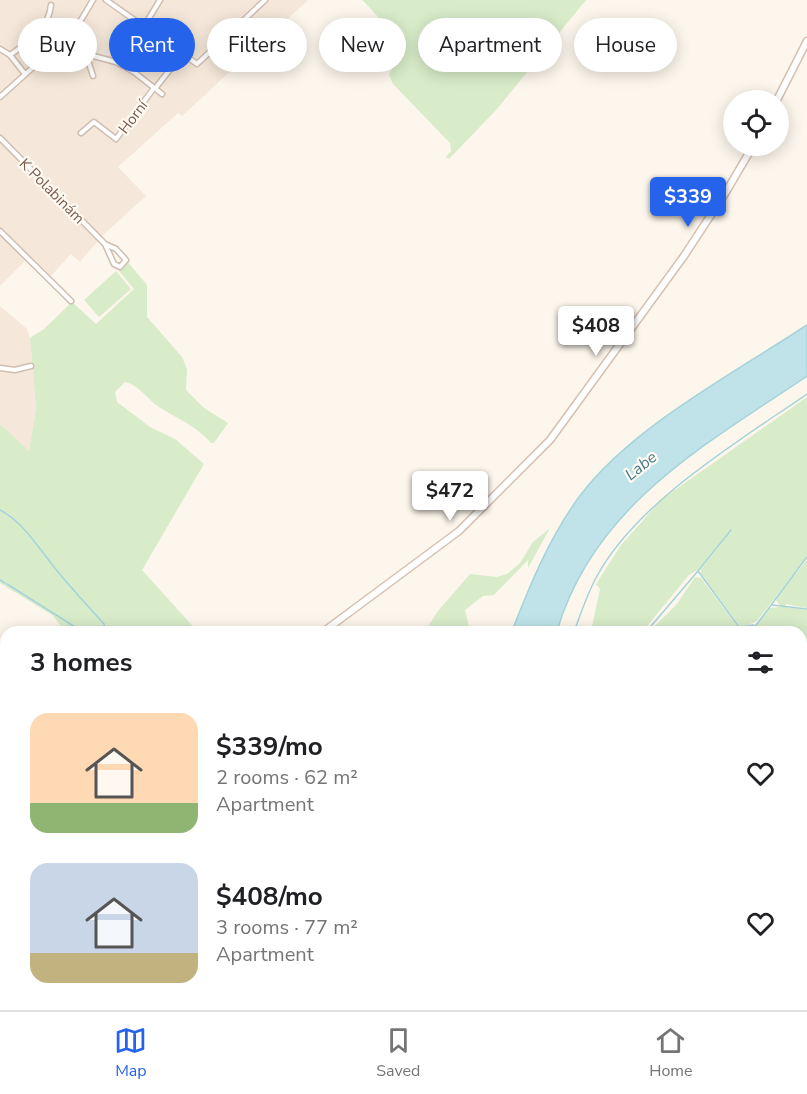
<!DOCTYPE html>
<html lang="en">
<head>
<meta charset="utf-8">
<style>
	body { margin:0; font-family:"Nunito Sans",sans-serif; background:#f2f2f2; color:#202124; height:100vh; display:flex; flex-direction:column; font-size:22px; white-space:nowrap }
	* { box-sizing:border-box; margin:0 }
	p { font-size:20px; color:#757577 }
	.icon { flex:none; width:33px; height:33px; fill:none; stroke:currentColor; stroke-width:2; stroke-linecap:round; stroke-linejoin:round }
	.map { position:relative; flex:1; overflow:hidden }
	.sheet { position:absolute; left:0px; top:626px; width:807px; height:386px; display:flex; flex-direction:column; background:#fff; border-radius:18px 18px 0 0; box-shadow:0 3px 15px #0003 }
	.sheet>* { flex:none }
	.banner { position:absolute; left:18px; top:18px; width:771px; height:54px; display:flex; gap:12px }
	.fabs { position:absolute; left:723px; top:90px; display:grid; gap:12px }
	.fabs a { display:grid; place-items:center; width:66px; height:66px; border-radius:50%; background:#fff; box-shadow:0 3px 15px #0003; font-size:30px }
	.price { position:absolute; translate:-50% -51px; padding:0 14px; border-radius:6px; background:#fff; color:#222; font-size:20px; line-height:39px; filter:drop-shadow(0 2px 3px #0008) }
	.price::after { content:''; position:absolute; left:50%; top:36px; width:18px; height:14px; margin-left:-9px; background:inherit; clip-path:polygon(0 0,100% 0,50% 100%) }
	.price.active { background:#2563eb; color:#fff }
	ul { padding:0; list-style:none }
	li { display:flex; align-items:center; gap:18px; height:150px; padding:0 30px }
	li span { display:grid; place-items:center; flex:none; width:168px; height:120px; border-radius:18px; color:#555 }
	li>.icon { margin-inline-start:auto }
	span .icon { width:72px; height:72px; fill:#fffc; stroke-width:1 }
	li b { font-size:26px }
	h2 { display:flex; justify-content:space-between; align-items:center; height:72px; padding:0 30px; font-size:26px }
	.pill { padding:0 21px; border-radius:27px; background:#fff; box-shadow:0 3px 15px #0003; font-size:21px; line-height:54px }
	.pill.active { background:#2563eb; color:#fff }
	.tabs { display:flex; justify-content:space-around; align-items:center; height:84px; border-top:2px solid #e0e0e0; background:#fff; font-size:16px; color:#757577 }
	.tabs a { display:grid; justify-items:center; gap:3px }
	.tabs .active { color:#2563eb }
	.map>svg:first-child { display:block }
	.residential { fill:#f5e8da }
	.industrial { fill:#efe9e4 }
	.green { fill:#d8ecc9 }
	.water { fill:#bfe3e8; stroke:#a5d3da; stroke-width:1.5 }
	.lines { fill:none; stroke-linecap:round; stroke-linejoin:round }
	.stream { stroke:#a5d3da; stroke-width:1.5 }
	.canal { stroke:#bfe3e8; stroke-width:4.5 }
	.street-casing { stroke:#d1beb0; stroke-width:7 }
	.secondary-casing { stroke:#d6c0b0; stroke-width:9 }
	.primary-casing { stroke:#dad1cd; stroke-width:10 }
	.street { stroke:#fff; stroke-width:4 }
	.secondary { stroke:#fff; stroke-width:6 }
	.primary { stroke:#fbd9a5; stroke-width:7 }
	.labels { text-anchor:middle; dominant-baseline:central; stroke-width:4.5; stroke-linejoin:round; paint-order:stroke }
	.street-label { font-size:15px; fill:#7a5c4d; stroke:#fffaf3 }
	.water-label { font-size:16px; font-style:italic; fill:#437c86; stroke:#fffaf3 }
</style>
</head>
<body>
<div class="map">
<svg width="807" height="1010" viewBox="0 0 807 1010">
	<rect width="100%" height="100%" fill="#fdf6ec"/>
	<g class="residential">
		<path d="M0,0H308L182,116L178,113L118,167L146,196L103,235L80,262L71,254L51,276L30,256L0,286Z"/>
		<path d="M0,306L27,329L30,338L36,408L29,452L0,424Z"/>
	</g>
	<path class="industrial" d="M0,946L6,948V1005H221L229,1010H0Z"/>
	<g class="green">
		<path d="M362,0H586L497,109L449,159L446,157L451,151L450,143L393,84L389,75C391,69 397,63 398,57C402,42 372,9 362,0Z"/>
		<path d="M126,260L147,285V317L182,357L187,369L186,390L204,408L228,423L214,443H211C197,426 177,419 159,407C147,399 139,385 125,382L115,392L117,402L150,427L175,439L204,464L142,570L197,631H65L52,615L0,583V424L29,451L36,408L30,338L44,329L72,302L96,324L134,289L119,271Z"/>
		<path d="M116,271L131,289L99,317L84,300Z"/>
		<path d="M807,397V557L757,621L741,628L701,574V569L730,533L699,569L689,575L643,631H591L600,589L596,584L621,545L662,499Z"/>
		<path d="M550,528L528,568V560L494,595L483,596L465,610L470,631H425L438,611L470,574L497,577L507,574L520,563L533,542Z"/>
		<path d="M807,560V608L786,604L785,607L807,610V682L801,678V632L752,631L769,608L781,607L776,600L778,595Z"/>
		<path d="M695,577L701,578L738,627L749,629V631H650L676,605Z"/>
		<path d="M801,686L807,687V838L801,842Z"/>
	</g>
	<g class="water">
		<path d="M807,325V376C705,445 594,505 557,631H512C530,585 549,538 579,497C631,427 734,373 807,325Z"/>
		<path d="M2,967L6,968V1005H98L96,1010H0Z"/>
	</g>
	<g class="lines">
		<g class="stream">
			<path d="M0,510C25,524 37,546 54,567C70,587 87,605 104,624L106,632"/>
			<path d="M698,571L731,530"/>
			<path d="M0,580L5,583"/>
			<path d="M7,584L83,632"/>
			<path d="M772,605L807,609"/>
			<path d="M574,632C581,613 587,594 597,576C637,502 739,441 807,394"/>
			<path d="M646,632L698,571L739,627L754,625"/>
			<path d="M751,632L807,557"/>
			<path d="M0,675L6,680"/>
			<path d="M801,845L807,839"/>
			<path d="M803,884L807,880"/>
			<path d="M801,916L807,912"/>
			<path d="M0,927H6"/>
			<path d="M236,1005L243,1010"/>
			<path d="M351,1010L353,1005"/>
			<path d="M549,1010L551,1005"/>
		</g>
		<path class="canal" d="M650,1005L656,1010"/>
		<g class="street-casing">
			<g id="street">
				<path d="M106,0L197,64L265,0"/>
				<path d="M140,33L160,0"/>
				<path d="M38,34L51,51"/>
				<path d="M68,36L86,54L116,62L134,72L162,94"/>
				<path d="M0,49L10,55L25,74"/>
				<path d="M86,54L93,76"/>
				<path d="M10,55C29,41 48,31 51,5"/>
				<path d="M157,86L183,53"/>
				<path d="M0,97L68,36L78,25L93,0"/>
				<path d="M81,133L94,122L116,139L154,88"/>
				<path d="M0,138L105,244L116,249L126,260L120,267L114,264L105,244"/>
				<path d="M0,231L71,301"/>
				<path d="M0,368L15,370L31,366"/>
			</g>
		</g>
		<g class="secondary-casing">
			<g id="secondary">
				<path d="M777,100L807,41"/>
				<path d="M323,632L459,531L550,440L684,256L726,192L753,146"/>
				<path d="M0,815H6"/>
			</g>
		</g>
		<g class="primary-casing">
			<g id="primary">
				<path d="M801,922L807,918"/>
				<path d="M801,938L807,931"/>
				<path d="M801,951L807,944"/>
				<path d="M694,1005L700,1010"/>
				<path d="M738,1010L743,1005"/>
				<path d="M750,1010L755,1005"/>
			</g>
		</g>
		<use href="#street" class="street"/>
		<use href="#secondary" class="secondary"/>
		<use href="#primary" class="primary"/>
	</g>
	<g class="labels">
		<g class="street-label">
			<text transform="translate(133 117) rotate(-53)">Horní</text>
			<text transform="translate(52 191) rotate(45)">K Polabinám</text>
		</g>
		<g class="water-label">
			<text transform="translate(641 466) rotate(-39)">Labe</text>
		</g>
	</g>
</svg>
<div class="fabs">
<a><svg class="icon" aria-label="locate" viewBox="0 0 24 24"><circle cx="12" cy="12" r="6"/><path d="M12 2v4M12 18v4M2 12h4M18 12h4"/></svg></a>
</div>
<b class="price active" style="left:688px;top:228px">$339</b>
<b class="price" style="left:596px;top:357px">$408</b>
<b class="price" style="left:450px;top:522px">$472</b>
<div class="banner">
<a class="pill">Buy</a>
<a class="pill active">Rent</a>
<a class="pill">Filters</a>
<a class="pill">New</a>
<a class="pill">Apartment</a>
<a class="pill">House</a>
</div>
<section class="sheet">
<h2>3 homes<svg class="icon" aria-label="filters" viewBox="0 0 24 24"><path d="M4 7h16M4 17h16"/><circle cx="9" cy="7" r="2"/><circle cx="15" cy="17" r="2"/></svg></h2>
<ul>
<li><span style="background:linear-gradient(#ffd9b3 75%,#8fb573 0)"><svg class="icon" aria-label="home" viewBox="0 0 24 24"><path d="M3 11l9-7 9 7M6 9v11h12V9"/></svg></span><div><b>$339/mo</b><p>2 rooms · 62 m²</p><p>Apartment</p></div><svg class="icon" aria-label="heart" viewBox="0 0 24 24"><path d="M12 20l-8-8c-3-5 5-10 8-4 3-6 11-1 8 4z"/></svg></li>
<li><span style="background:linear-gradient(#c9d6e8 75%,#c2b280 0)"><svg class="icon" aria-label="home" viewBox="0 0 24 24"><path d="M3 11l9-7 9 7M6 9v11h12V9"/></svg></span><div><b>$408/mo</b><p>3 rooms · 77 m²</p><p>Apartment</p></div><svg class="icon" aria-label="heart" viewBox="0 0 24 24"><path d="M12 20l-8-8c-3-5 5-10 8-4 3-6 11-1 8 4z"/></svg></li>
</ul>
</section>
</div>
<nav class="tabs">
<a class="active"><svg class="icon" aria-label="map" viewBox="0 0 24 24"><path d="M3 6l6-2 6 2 6-2v14l-6 2-6-2-6 2zM9 4v14M15 6v14"/></svg>Map</a>
<a><svg class="icon" aria-label="saved" viewBox="0 0 24 24"><path d="M7 4h10v16l-5-4-5 4z"/></svg>Saved</a>
<a><svg class="icon" aria-label="home" viewBox="0 0 24 24"><path d="M3 11l9-7 9 7M6 9v11h12V9"/></svg>Home</a>
</nav>
</body>
</html>
